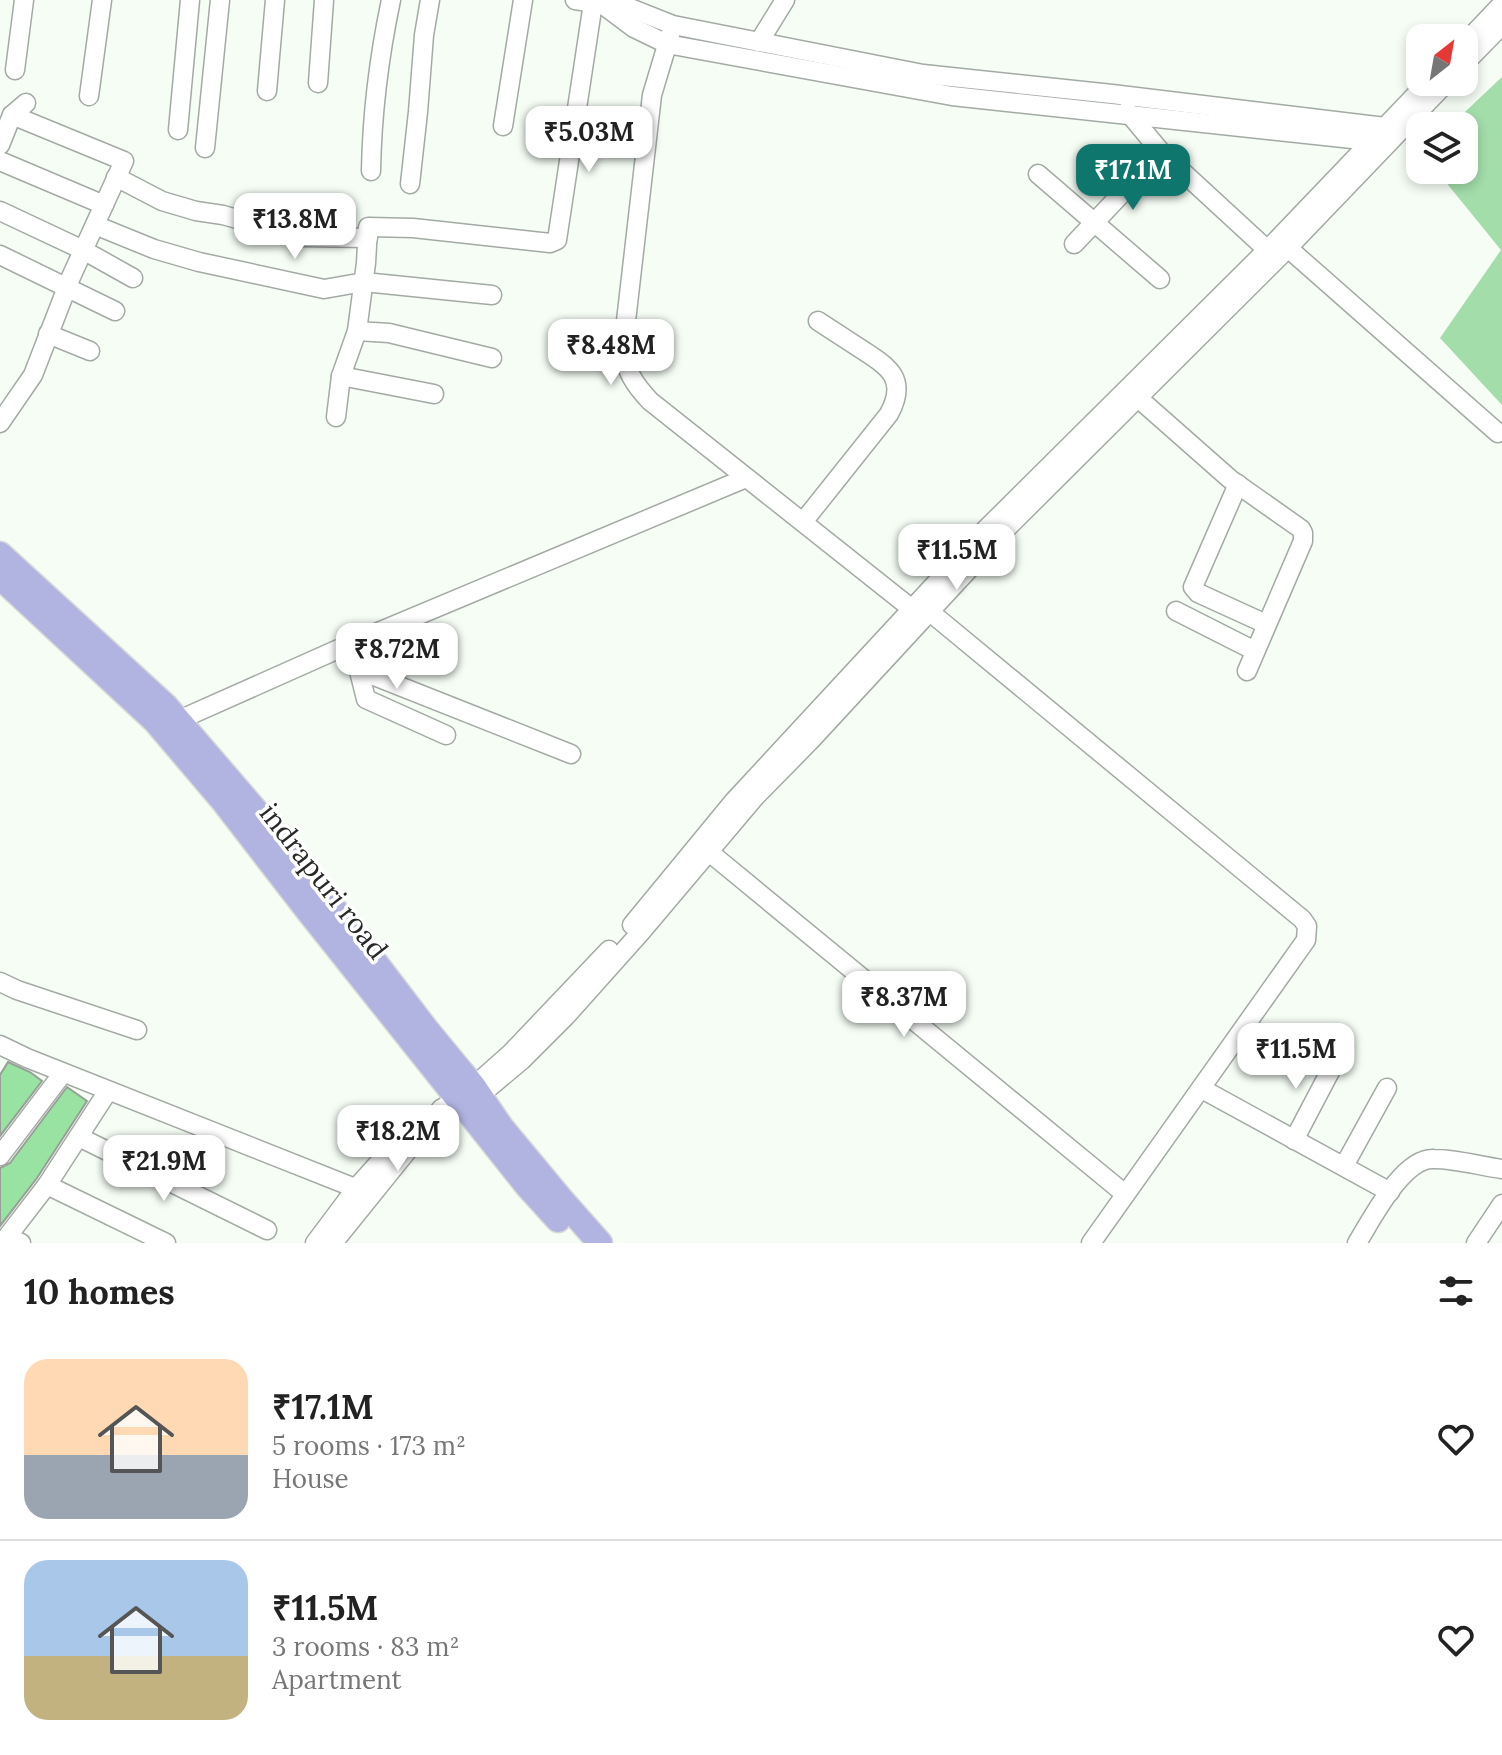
<!DOCTYPE html>
<html lang="en">
<head>
<meta charset="utf-8">
<style>
	body { margin:0; font-family:Lora,serif; background:#f2f2f2; color:#222; height:100vh; display:flex; flex-direction:column; font-size:30px; white-space:nowrap }
	* { box-sizing:border-box; margin:0 }
	p { font-size:26px; color:#767676 }
	.icon { flex:none; width:44px; height:44px; fill:none; stroke:currentColor; stroke-width:2; stroke-linecap:round; stroke-linejoin:round }
	.map { position:relative; height:1243px; overflow:hidden }
	.details { display:flex; flex-direction:column; background:#fff; flex:1 }
	.details>* { flex:none }
	.needle { width:52px; rotate:31deg }
	.tools { position:absolute; left:1406px; top:24px; display:grid; gap:16px }
	.tools a { display:grid; place-items:center; width:72px; height:72px; border-radius:16px; background:#fff; box-shadow:0 4px 12px #0003; font-size:40px }
	.price { position:absolute; translate:-50% -68px; padding:0 18px; border-radius:16px; background:#fff; color:#222; font-size:26px; line-height:52px; filter:drop-shadow(0 2px 4px #0008) }
	.price::after { content:''; position:absolute; left:50%; top:48px; width:24px; height:18px; margin-left:-12px; background:inherit; clip-path:polygon(0 0,100% 0,50% 100%) }
	.price.on { background:#0f766e; color:#fff }
	ul { padding:0; list-style:none }
	li { display:flex; align-items:center; gap:24px; height:200px; padding:0 24px }
	li+li { border-top:2px solid #e0e0e0 }
	li span { display:grid; place-items:center; flex:none; width:224px; height:160px; border-radius:24px; color:#555 }
	li>.icon { margin-inline-start:auto }
	span .icon { width:96px; height:96px; fill:#fffc; stroke-width:1 }
	li b { font-size:34px }
	h2 { display:flex; justify-content:space-between; align-items:center; height:96px; padding:0 24px; font-size:34px }
	.map>svg:first-child { display:block }
	.green { fill:#a3ddaa }
	.building { fill:#98e3a1; stroke:#979f98; stroke-width:2 }
	.lines { fill:none; stroke-linecap:round; stroke-linejoin:round }
	.minor-casing { stroke:#a3aaa4; stroke-width:21 }
	.major-casing { stroke:#d8d8d8; stroke-width:27 }
	.minor { stroke:#fff; stroke-width:18 }
	.major { stroke:#b1b3e1; stroke-width:24 }
	.labels { text-anchor:middle; dominant-baseline:central; stroke-width:7; stroke-linejoin:round; paint-order:stroke }
	.street-label { font-size:28px; fill:#262927; stroke:#fff }
</style>
</head>
<body>
<div class="map">
<svg width="1502" height="1243" viewBox="0 0 1502 1243">
	<rect width="100%" height="100%" fill="#f5fdf5"/>
	<path class="green" d="M1502,77V405L1440,338L1501,250L1436,170H1464V126H1450Z"/>
	<g class="building">
		<path d="M8,1062L30,1072L42,1081L0,1136V1075Z"/>
		<path d="M67,1087L87,1101L37,1178L0,1226V1168L10,1163Z"/>
	</g>
	<g class="lines">
		<g class="minor-casing">
			<g id="minor">
				<path d="M575,0L602,4L634,28L667,44L952,96L1371,141"/>
				<path d="M619,0L630,8L673,25L923,74L1112,94L1385,127"/>
				<path d="M670,35L652,95L623,347C625,370 634,384 650,401L912,609"/>
				<path d="M759,42L785,0"/>
				<path d="M1464,44L1502,4"/>
				<path d="M1464,64L1502,25"/>
				<path d="M15,70L24,0"/>
				<path d="M318,83L324,0"/>
				<path d="M267,91L275,0"/>
				<path d="M89,96L102,0"/>
				<path d="M1127,111L1161,152L1274,256"/>
				<path d="M503,126L523,0"/>
				<path d="M178,130L190,0"/>
				<path d="M0,145L12,115L26,103"/>
				<path d="M205,148L220,0"/>
				<path d="M0,161L104,205"/>
				<path d="M371,171C372,113 379,57 391,0"/>
				<path d="M1038,174L1160,279"/>
				<path d="M116,177L162,201L196,211L223,215L301,237L368,238"/>
				<path d="M410,184L418,112L424,35L430,0"/>
				<path d="M0,211L83,250L133,278"/>
				<path d="M95,225L154,249L199,262L324,289L364,282L492,295"/>
				<path d="M1074,244L1161,152"/>
				<path d="M1288,248L1498,433"/>
				<path d="M0,255L115,311"/>
				<path d="M357,331L389,333L492,358"/>
				<path d="M48,334L90,351"/>
				<path d="M341,376L434,394"/>
				<path d="M1137,397L1230,479L1301,529L1303,533V541L1247,671"/>
				<path d="M336,417L341,376L357,331L366,263L368,227L413,228L550,243L557,240L593,3"/>
				<path d="M0,423L33,375L71,277L124,161L12,115"/>
				<path d="M1238,484L1193,587L1198,593L1266,624"/>
				<path d="M803,522L889,414C908,379 889,367 861,349C847,340 832,330 818,321"/>
				<path d="M1176,611L1255,651"/>
				<path d="M930,612L1302,919L1307,926L1306,940L1091,1243"/>
				<path d="M352,643L366,699L446,735"/>
				<path d="M359,670L571,754"/>
				<path d="M179,720L352,643L746,478"/>
				<path d="M709,852L1125,1194"/>
				<path d="M632,925L734,801L986,529L1274,243L1428,82"/>
				<path d="M0,982L17,990L137,1030"/>
				<path d="M0,1045L27,1058L365,1192"/>
				<path d="M484,1077L511,1053L609,950"/>
				<path d="M1202,1089L1390,1192"/>
				<path d="M79,1137L267,1230"/>
				<path d="M1294,1140L1335,1062"/>
				<path d="M0,1156L63,1073"/>
				<path d="M1344,1166L1387,1088"/>
				<path d="M47,1185L166,1243"/>
				<path d="M21,1243L7,1237L47,1185L108,1091"/>
				<path d="M315,1243L357,1187L418,1119"/>
				<path d="M333,1243L441,1109L459,1098L480,1095L522,1060L566,1016L641,932L755,797L810,741L1006,529L1280,256L1447,82"/>
				<path d="M1357,1243C1372,1219 1403,1157 1434,1159C1456,1159 1480,1166 1502,1169"/>
				<path d="M1476,1243L1502,1204"/>
			</g>
		</g>
		<g class="major-casing">
			<g id="major">
				<path d="M0,554L166,706L288,848L427,1030L474,1087L502,1128L561,1199L600,1243"/>
				<path d="M0,577L155,721L223,801L308,911L528,1187L558,1220"/>
			</g>
		</g>
		<use href="#minor" class="minor"/>
		<use href="#major" class="major"/>
	</g>
	<g class="labels">
		<g class="street-label">
			<text transform="translate(324 881) rotate(52)">indrapuri road</text>
		</g>
	</g>
</svg>
<div class="tools">
<a><svg class="needle" viewBox="-14 -14 28 28"><path d="M0-13l5 13h-10z" fill="#e53935"/><path d="M0 13l5-13h-10z" fill="#767676"/></svg></a>
<a><svg class="icon" aria-label="layers" viewBox="0 0 24 24"><path d="M12 4l9 5-9 5-9-5zM3 14l9 5 9-5"/></svg></a>
</div>
<b class="price" style="left:589px;top:174px">₹5.03M</b>
<b class="price on" style="left:1133px;top:212px">₹17.1M</b>
<b class="price" style="left:295px;top:261px">₹13.8M</b>
<b class="price" style="left:611px;top:387px">₹8.48M</b>
<b class="price" style="left:957px;top:592px">₹11.5M</b>
<b class="price" style="left:397px;top:691px">₹8.72M</b>
<b class="price" style="left:904px;top:1039px">₹8.37M</b>
<b class="price" style="left:1296px;top:1091px">₹11.5M</b>
<b class="price" style="left:398px;top:1173px">₹18.2M</b>
<b class="price" style="left:164px;top:1203px">₹21.9M</b>
</div>
<section class="details">
<h2>10 homes<svg class="icon" aria-label="filters" viewBox="0 0 24 24"><path d="M4 7h16M4 17h16"/><circle cx="9" cy="7" r="2"/><circle cx="15" cy="17" r="2"/></svg></h2>
<ul>
<li><span style="background:linear-gradient(#ffd9b3 60%,#9aa5b1 0)"><svg class="icon" aria-label="home" viewBox="0 0 24 24"><path d="M3 11l9-7 9 7M6 9v11h12V9"/></svg></span><div><b>₹17.1M</b><p>5 rooms · 173 m²</p><p>House</p></div><svg class="icon" aria-label="heart" viewBox="0 0 24 24"><path d="M12 20l-8-8c-3-5 5-10 8-4 3-6 11-1 8 4z"/></svg></li>
<li><span style="background:linear-gradient(#a9c7e8 60%,#c2b280 0)"><svg class="icon" aria-label="home" viewBox="0 0 24 24"><path d="M3 11l9-7 9 7M6 9v11h12V9"/></svg></span><div><b>₹11.5M</b><p>3 rooms · 83 m²</p><p>Apartment</p></div><svg class="icon" aria-label="heart" viewBox="0 0 24 24"><path d="M12 20l-8-8c-3-5 5-10 8-4 3-6 11-1 8 4z"/></svg></li>
</ul>
</section>
</body>
</html>
